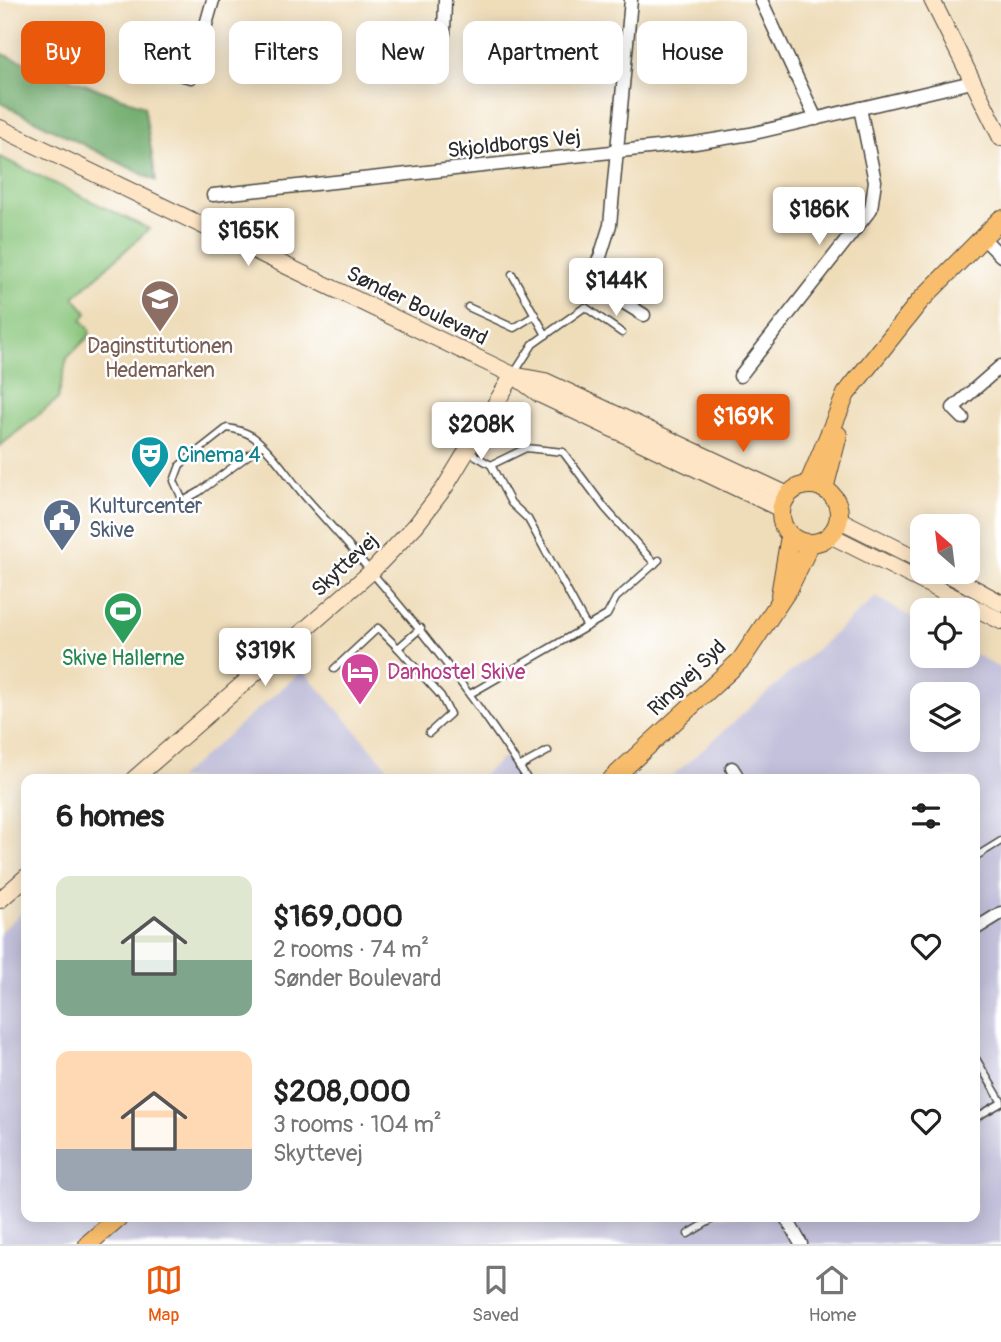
<!DOCTYPE html>
<html lang="en">
<head>
<meta charset="utf-8">
<style>
	body { margin:0; font-family:Pangolin,sans-serif; background:#f2f2f2; color:#222; height:100vh; display:flex; flex-direction:column; font-size:26px; white-space:nowrap }
	* { box-sizing:border-box; margin:0 }
	p { font-size:23px; color:#767676 }
	.icon { flex:none; width:38px; height:38px; fill:none; stroke:currentColor; stroke-width:2; stroke-linecap:round; stroke-linejoin:round }
	.map { position:relative; flex:1; overflow:hidden }
	.panel { position:absolute; left:21px; top:774px; width:959px; height:448px; display:flex; flex-direction:column; background:#fff; border-radius:14px; box-shadow:0 4px 18px #0003 }
	.panel>* { flex:none }
	.guide { position:absolute; left:21px; top:21px; width:959px; height:63px; display:flex; gap:14px }
	.needle { width:46px; rotate:332deg }
	.fabs { position:absolute; left:910px; top:514px; display:grid; gap:14px }
	.fabs a { display:grid; place-items:center; width:70px; height:70px; border-radius:14px; background:#fff; box-shadow:0 4px 18px #0003; font-size:35px }
	.price { position:absolute; translate:-50% -60px; padding:0 16px; border-radius:7px; background:#fff; color:#222; font-size:23px; line-height:46px; filter:drop-shadow(0 2px 4px #0008) }
	.price::after { content:''; position:absolute; left:50%; top:42px; width:21px; height:16px; margin-left:-10px; background:inherit; clip-path:polygon(0 0,100% 0,50% 100%) }
	.price.selected { background:#ea580c; color:#fff }
	ul { padding:0; list-style:none }
	li { display:flex; align-items:center; gap:21px; height:175px; padding:0 35px }
	li span { display:grid; place-items:center; flex:none; width:196px; height:140px; border-radius:14px; color:#555 }
	li>.icon { margin-inline-start:auto }
	span .icon { width:84px; height:84px; fill:#fffc; stroke-width:1 }
	li b { font-size:30px }
	h2 { display:flex; justify-content:space-between; align-items:center; height:84px; padding:0 35px; font-size:30px }
	.pill { padding:0 24px; border-radius:14px; background:#fff; box-shadow:0 4px 18px #0003; font-size:24px; line-height:63px }
	.pill.selected { background:#ea580c; color:#fff }
	.tabs { display:flex; justify-content:space-around; align-items:center; height:98px; border-top:2px solid #e0e0e0; background:#fff; font-size:19px; color:#767676 }
	.tabs a { display:grid; justify-items:center; gap:4px }
	.tabs .selected { color:#ea580c }
	.map>svg:first-child { display:block }
	.industrial { fill:#c3c1db; fill-rule:evenodd }
	.green { fill:#89c57b; stroke:#5a7853; stroke-width:2 }
	.forest { fill:#6eaa6b; stroke:#4c6a4b; stroke-width:2 }
	.lines { fill:none; stroke-linecap:round; stroke-linejoin:round }
	.lane-casing { stroke:#484640; stroke-width:9 }
	.street-casing { stroke:#484640; stroke-width:15 }
	.secondary-casing { stroke:#484640; stroke-width:18 }
	.primary-casing { stroke:#484640; stroke-width:20 }
	.lane { stroke:#fff; stroke-width:6 }
	.street { stroke:#fff; stroke-width:12 }
	.secondary { stroke:#fde5c5; stroke-width:16 }
	.primary { stroke:#f9be6d; stroke-width:18 }
	.labels { text-anchor:middle; dominant-baseline:central; stroke-width:5; stroke-linejoin:round; paint-order:stroke }
	.street-label { font-size:21px; fill:#2b2b2b; stroke:#fff }
	.education-label { font-size:21px; fill:#785e54; stroke:#fff }
	.culture-label { font-size:21px; fill:#0d838f; stroke:#fff; text-anchor:start }
	.service-label { font-size:21px; fill:#4e5e75; stroke:#fff; text-anchor:start }
	.leisure-label { font-size:21px; fill:#27864d; stroke:#fff }
	.hotel-label { font-size:21px; fill:#b23c85; stroke:#fff; text-anchor:start }
</style>
</head>
<body>
<div class="map">
<svg width="1001" height="1244" viewBox="0 0 1001 1244">
	<rect width="100%" height="100%" fill="#fff"/>
	<filter id="ink" filterUnits="userSpaceOnUse"><feTurbulence type="fractalNoise" baseFrequency=".0143" numOctaves="2"/><feDisplacementMap in="SourceGraphic" scale="14" xChannelSelector="R" yChannelSelector="G"/><feConvolveMatrix kernelMatrix="1 2 1 2 8 2 1 2 1" color-interpolation-filters="sRGB"/></filter>
	<filter id="wash" filterUnits="userSpaceOnUse"><feTurbulence type="fractalNoise" baseFrequency=".00686" numOctaves="4" result="noise"/><feDisplacementMap in="SourceGraphic" scale="28" xChannelSelector="R" yChannelSelector="G"/><feGaussianBlur stdDeviation="1.57" result="paint"/><feColorMatrix in="noise" values="0 0 0 0 0 0 0 0 0 0 0 0 0 0 0 0 0 1.4 0 .05"/><feComposite in="paint" operator="in"/></filter>
	<g filter="url(#wash)">
		<rect width="100%" height="100%" fill="#efddba"/>
		<g class="industrial">
			<path d="M876,597L922,624V656H968V650L1001,669V1244H0V932L26,909V1216H975V779H669ZM922,695H968V740H922Z"/>
			<path d="M303,670L398,779H177Z"/>
			<path d="M505,756L524,779H478Z"/>
		</g>
		<path class="green" d="M0,157L149,229L74,297L87,313L82,320L90,330L89,336L67,358L58,399L0,446Z"/>
		<path class="forest" d="M0,53L144,106L156,181L0,103Z"/>
	</g>
	<g filter="url(#ink)">
		<g class="lines">
			<g class="lane-casing">
				<g id="lane">
					<path d="M512,274L546,335"/>
					<path d="M468,307L514,328L535,315"/>
					<path d="M513,375L533,344L585,307L622,333"/>
					<path d="M261,446L199,492L183,501L174,481L180,465L227,428C235,429 245,432 252,436C271,449 292,482 308,500C387,588 462,676 526,777"/>
					<path d="M469,452L491,465L511,503L528,519L587,627"/>
					<path d="M491,465L526,448L563,452L605,508L655,564"/>
					<path d="M398,648L441,696L450,714L429,733"/>
					<path d="M334,669L378,628L398,648L421,628"/>
					<path d="M470,694L607,615L616,598L659,560"/>
					<path d="M519,767L548,751"/>
					<path d="M975,857L1001,841"/>
					<path d="M975,1057L1001,1101"/>
					<path d="M975,1118L1001,1103"/>
					<path d="M688,1234L718,1216"/>
				</g>
			</g>
			<g class="street-casing">
				<g id="street">
					<path d="M761,0L816,119"/>
					<path d="M427,33H444L445,0"/>
					<path d="M175,73L191,77L213,0"/>
					<path d="M213,195L695,143L750,134L972,82"/>
					<path d="M982,237L1001,256"/>
					<path d="M587,280L644,315"/>
					<path d="M578,294L600,257L610,225L631,0"/>
					<path d="M740,376L871,209L875,181L860,108"/>
					<path d="M963,418L953,408L1001,366"/>
					<path d="M732,768L739,779"/>
					<path d="M975,929L1001,913"/>
					<path d="M785,1216L801,1244"/>
				</g>
			</g>
			<g class="secondary-casing">
				<g id="secondary">
					<path d="M932,0L1001,138"/>
					<path d="M0,128L513,375L539,394L781,509"/>
					<path d="M518,376L545,381L788,495"/>
					<path d="M838,519L922,561"/>
					<path d="M830,535L1001,621"/>
					<path d="M944,572L1001,603"/>
					<path d="M134,779L372,571L416,525L445,487L513,375"/>
					<path d="M0,900L26,877"/>
				</g>
			</g>
			<g class="primary-casing">
				<g id="primary">
					<circle cx="810" cy="514" r="29"/>
					<path d="M808,485L846,394L920,301L1001,219"/>
					<path d="M824,489L838,435"/>
					<path d="M780,595L790,536"/>
					<path d="M612,779L741,660L789,588L810,544"/>
					<path d="M88,1244L120,1216"/>
				</g>
			</g>
			<use href="#lane" class="lane"/>
			<use href="#street" class="street"/>
			<use href="#secondary" class="secondary"/>
			<use href="#primary" class="primary"/>
		</g>
	</g>
	<defs>
		<g id="school-pin" transform="scale(2.0125)"><path d="M0 17L-7.5 6A9.5 9.5 0 1 1 7.5 6Z" fill="#8d6e63" stroke="#fff"/><path d="M0-5L7-2L0 1L-7-2ZM-4 1L0 2.5L4 1V4Q0 6-4 4Z" fill="#fff"/></g>
		<g id="theatre-pin" transform="scale(2.0125)"><path d="M0 17L-7.5 6A9.5 9.5 0 1 1 7.5 6Z" fill="#0f9aa8" stroke="#fff"/><path d="M-5-5.5Q0-4 5-5.5V0Q5 5 0 6Q-5 5-5 0ZM-3.3-2.5H-1v1.5H-3.3ZM1-2.5H3.3v1.5H1ZM-2.8 1Q0 5.5 2.8 1Z" fill="#fff"/></g>
		<g id="civic-pin" transform="scale(2.0125)"><path d="M0 17L-7.5 6A9.5 9.5 0 1 1 7.5 6Z" fill="#5c6f8a" stroke="#fff"/><path d="M-.6-6.5H3V-4.5H.6V-3L4-1V1h2V6H-6V1h2V-1L-.6-3ZM-1.2 2.5V6h2.4V2.5Z" fill="#fff"/></g>
		<g id="stadium-pin" transform="scale(2.0125)"><path d="M0 17L-7.5 6A9.5 9.5 0 1 1 7.5 6Z" fill="#2e9e5b" stroke="#fff"/><path d="M0-5a6.5 5 0 1 0 0 10a6.5 5 0 1 0 0-10ZM-3.5-1.8h7v3.6h-7Z" fill="#fff"/></g>
		<g id="hotel-pin" transform="scale(2.0125)"><path d="M0 17L-7.5 6A9.5 9.5 0 1 1 7.5 6Z" fill="#d1479c" stroke="#fff"/><path d="M-6-4.5h1.5V1H6V5H4.5V3h-9V5H-6ZM-4 0a1.8 1.8 0 1 1 3.6 0ZM.5 0V-2.5h3Q6-2.5 6 0Z" fill="#fff"/></g>
	</defs>
	<g fill-rule="evenodd">
		<use href="#school-pin" x="160" y="299"/>
		<use href="#theatre-pin" x="150" y="455"/>
		<use href="#civic-pin" x="62" y="518"/>
		<use href="#stadium-pin" x="123" y="611"/>
		<use href="#hotel-pin" x="360" y="672"/>
	</g>
	<g class="labels">
		<g class="street-label">
			<text transform="translate(514 144) rotate(-6)">Skjoldborgs Vej</text>
			<text transform="translate(417 306) rotate(26)">Sønder Boulevard</text>
			<text transform="translate(345 565) rotate(-43)">Skyttevej</text>
			<text transform="translate(687 678) rotate(-44)">Ringvej Syd</text>
		</g>
		<g class="education-label">
			<text x="160" y="346">Daginstitutionen<tspan x="160" dy="24">Hedemarken</tspan></text>
		</g>
		<g class="culture-label">
			<text x="177" y="455">Cinema 4</text>
		</g>
		<g class="service-label">
			<text x="89" y="506">Kulturcenter<tspan x="89" dy="24">Skive</tspan></text>
		</g>
		<g class="leisure-label">
			<text x="123" y="658">Skive Hallerne</text>
		</g>
		<g class="hotel-label">
			<text x="387" y="672">Danhostel Skive</text>
		</g>
	</g>
</svg>
<div class="fabs">
<a><svg class="needle" viewBox="-14 -14 28 28"><path d="M0-13l5 13h-10z" fill="#e53935"/><path d="M0 13l5-13h-10z" fill="#767676"/></svg></a>
<a><svg class="icon" aria-label="locate" viewBox="0 0 24 24"><circle cx="12" cy="12" r="6"/><path d="M12 2v4M12 18v4M2 12h4M18 12h4"/></svg></a>
<a><svg class="icon" aria-label="layers" viewBox="0 0 24 24"><path d="M12 4l9 5-9 5-9-5zM3 14l9 5 9-5"/></svg></a>
</div>
<b class="price" style="left:819px;top:247px">$186K</b>
<b class="price" style="left:248px;top:268px">$165K</b>
<b class="price" style="left:616px;top:318px">$144K</b>
<b class="price selected" style="left:743px;top:454px">$169K</b>
<b class="price" style="left:481px;top:462px">$208K</b>
<b class="price" style="left:265px;top:688px">$319K</b>
<div class="guide">
<a class="pill selected">Buy</a>
<a class="pill">Rent</a>
<a class="pill">Filters</a>
<a class="pill">New</a>
<a class="pill">Apartment</a>
<a class="pill">House</a>
</div>
<section class="panel">
<h2>6 homes<svg class="icon" aria-label="filters" viewBox="0 0 24 24"><path d="M4 7h16M4 17h16"/><circle cx="9" cy="7" r="2"/><circle cx="15" cy="17" r="2"/></svg></h2>
<ul>
<li><span style="background:linear-gradient(#dfe7d0 60%,#7fa58c 0)"><svg class="icon" aria-label="home" viewBox="0 0 24 24"><path d="M3 11l9-7 9 7M6 9v11h12V9"/></svg></span><div><b>$169,000</b><p>2 rooms · 74 m²</p><p>Sønder Boulevard</p></div><svg class="icon" aria-label="heart" viewBox="0 0 24 24"><path d="M12 20l-8-8c-3-5 5-10 8-4 3-6 11-1 8 4z"/></svg></li>
<li><span style="background:linear-gradient(#ffd9b3 70%,#9aa5b1 0)"><svg class="icon" aria-label="home" viewBox="0 0 24 24"><path d="M3 11l9-7 9 7M6 9v11h12V9"/></svg></span><div><b>$208,000</b><p>3 rooms · 104 m²</p><p>Skyttevej</p></div><svg class="icon" aria-label="heart" viewBox="0 0 24 24"><path d="M12 20l-8-8c-3-5 5-10 8-4 3-6 11-1 8 4z"/></svg></li>
</ul>
</section>
</div>
<nav class="tabs">
<a class="selected"><svg class="icon" aria-label="map" viewBox="0 0 24 24"><path d="M3 6l6-2 6 2 6-2v14l-6 2-6-2-6 2zM9 4v14M15 6v14"/></svg>Map</a>
<a><svg class="icon" aria-label="saved" viewBox="0 0 24 24"><path d="M7 4h10v16l-5-4-5 4z"/></svg>Saved</a>
<a><svg class="icon" aria-label="home" viewBox="0 0 24 24"><path d="M3 11l9-7 9 7M6 9v11h12V9"/></svg>Home</a>
</nav>
</body>
</html>
